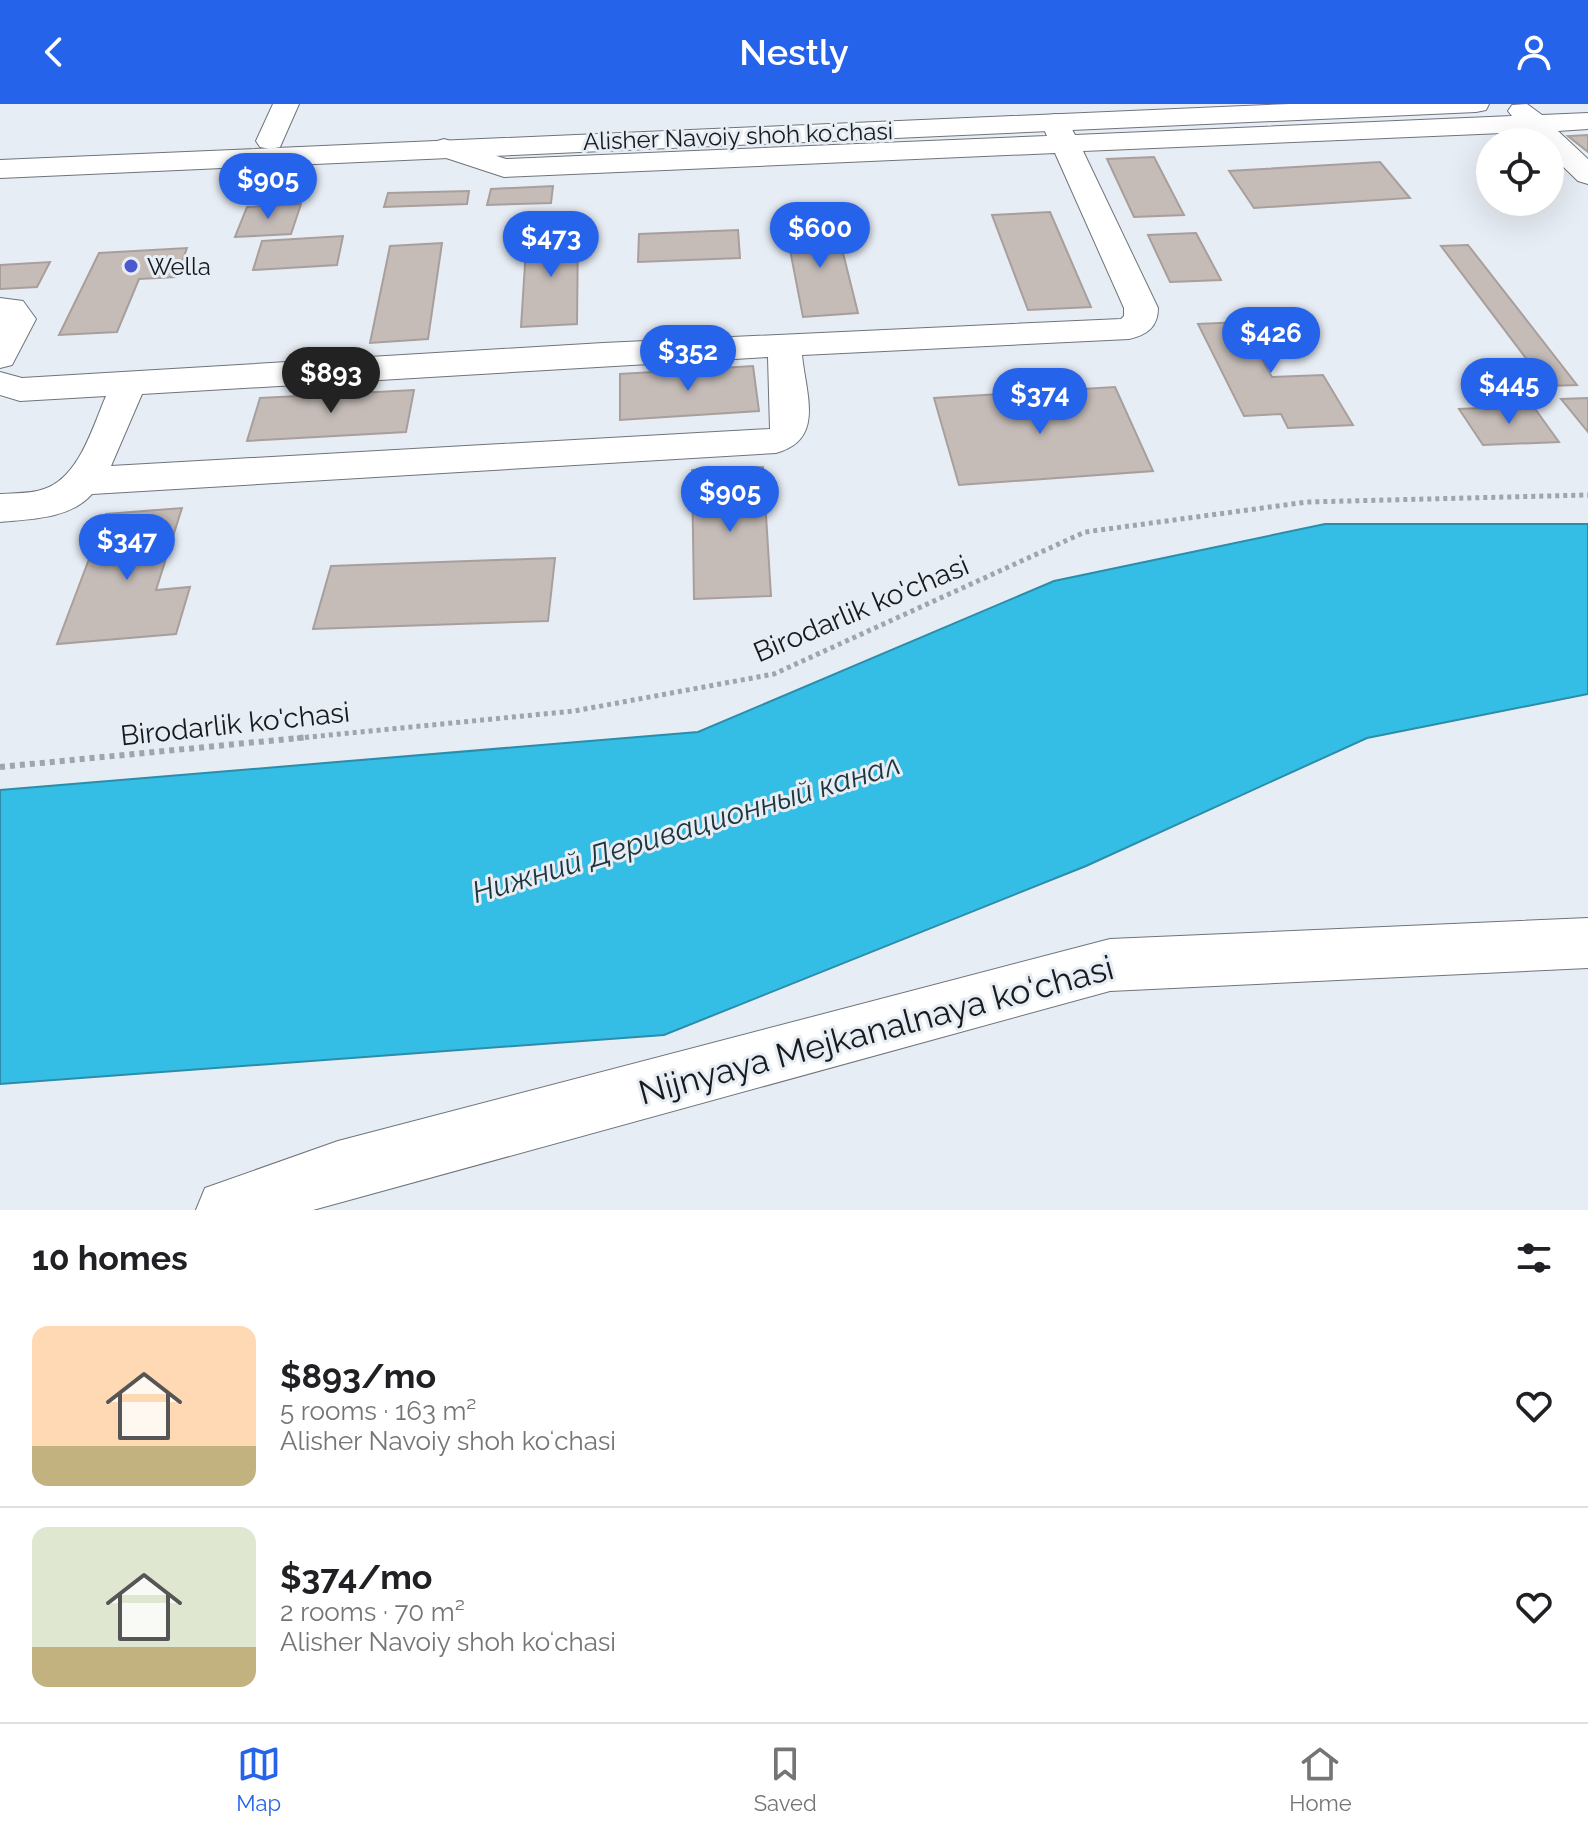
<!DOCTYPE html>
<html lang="en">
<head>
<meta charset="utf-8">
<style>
	body { margin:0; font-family:Raleway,sans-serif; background:#f6f6f6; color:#202124; height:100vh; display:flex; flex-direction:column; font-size:30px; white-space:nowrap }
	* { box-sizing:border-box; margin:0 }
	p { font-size:26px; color:#757577 }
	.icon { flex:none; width:44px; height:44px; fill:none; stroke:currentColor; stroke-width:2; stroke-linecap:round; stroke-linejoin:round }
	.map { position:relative; height:1106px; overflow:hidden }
	.details { display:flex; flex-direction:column; background:#fff; flex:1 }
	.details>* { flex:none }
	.buttons { position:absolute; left:1476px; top:24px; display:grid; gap:16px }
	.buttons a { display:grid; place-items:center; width:88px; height:88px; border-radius:50%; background:#fff; box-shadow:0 8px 32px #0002; font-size:40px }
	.price { position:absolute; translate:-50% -68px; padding:0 18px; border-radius:28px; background:#2563eb; color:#fff; font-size:26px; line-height:52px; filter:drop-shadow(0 2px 4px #0008) }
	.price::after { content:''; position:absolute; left:50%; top:48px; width:24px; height:18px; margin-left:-12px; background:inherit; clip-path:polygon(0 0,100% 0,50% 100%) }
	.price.selected { background:#222; color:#fff }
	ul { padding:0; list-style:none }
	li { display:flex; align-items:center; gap:24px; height:200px; padding:0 32px }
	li+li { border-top:2px solid #e0e0e0 }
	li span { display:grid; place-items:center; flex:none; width:224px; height:160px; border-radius:16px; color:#555 }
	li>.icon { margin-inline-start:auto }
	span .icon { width:96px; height:96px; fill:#fffc; stroke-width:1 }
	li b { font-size:34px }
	h2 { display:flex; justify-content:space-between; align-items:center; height:96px; padding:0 32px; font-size:34px }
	header { display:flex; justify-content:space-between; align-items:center; height:104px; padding:0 32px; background:#2563eb; color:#fff; font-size:36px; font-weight:600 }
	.tab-bar { display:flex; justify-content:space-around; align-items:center; height:112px; border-top:2px solid #e0e0e0; background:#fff; font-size:22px; color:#757577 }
	.tab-bar a { display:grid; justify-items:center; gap:4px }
	.tab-bar .selected { color:#2563eb }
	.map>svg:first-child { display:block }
	.water { fill:#34bee6; stroke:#2c8daa; stroke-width:2 }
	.building { fill:#c5bcb8; stroke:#a89f9c; stroke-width:2 }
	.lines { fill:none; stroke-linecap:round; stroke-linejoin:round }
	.minor-casing { stroke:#6e747a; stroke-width:2 }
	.major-casing { stroke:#6e747a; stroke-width:2 }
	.path-far1 { stroke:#a0a5ab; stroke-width:5; stroke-dasharray:4 4; stroke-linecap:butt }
	.path { stroke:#a0a5ab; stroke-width:6; stroke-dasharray:5 5; stroke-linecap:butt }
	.minor { fill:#fff; fill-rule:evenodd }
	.major { fill:#fff; fill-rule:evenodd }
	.poi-dot { fill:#4c59ce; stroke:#e7edf4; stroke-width:3 }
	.labels { text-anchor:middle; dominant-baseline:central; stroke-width:6; stroke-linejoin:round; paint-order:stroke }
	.far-street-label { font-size:24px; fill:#181b1d; stroke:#e7edf4 }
	.far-poi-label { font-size:24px; fill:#181b1d; stroke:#e7edf4; text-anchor:start }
	.street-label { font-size:28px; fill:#181b1d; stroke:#e7edf4 }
	.water-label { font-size:30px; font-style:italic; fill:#1f353d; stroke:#e7edf4 }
	.near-street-label { font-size:34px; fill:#181b1d; stroke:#e7edf4 }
</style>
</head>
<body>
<header><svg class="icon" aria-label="back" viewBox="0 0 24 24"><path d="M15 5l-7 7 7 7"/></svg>Nestly<svg class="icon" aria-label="person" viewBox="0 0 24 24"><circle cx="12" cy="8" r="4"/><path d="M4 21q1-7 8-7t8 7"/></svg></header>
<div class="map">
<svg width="1588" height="1106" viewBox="0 0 1588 1106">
	<rect width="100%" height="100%" fill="#e7edf4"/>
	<path class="water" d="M1325,420H1588V590L1367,634L1086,762L664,931L0,980V686L698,628L1054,477Z"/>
	<g class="building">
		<path d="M1588,31V48L1568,32Z"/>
		<path d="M1154,53L1184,111L1134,113L1107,55Z"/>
		<path d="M1380,58L1410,94L1254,104L1229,67Z"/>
		<path d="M553,82L551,99L487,101L491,85Z"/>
		<path d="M469,87L467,100L384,103L388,89Z"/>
		<path d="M301,100L291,130L235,133L247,103Z"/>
		<path d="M1050,108L1091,203L1028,206L992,111Z"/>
		<path d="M835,117L858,209L803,213L785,120Z"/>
		<path d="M578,126L577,220L521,223L527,129Z"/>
		<path d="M738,126L740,154L638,158L639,130Z"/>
		<path d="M1196,129L1221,176L1170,178L1148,131Z"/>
		<path d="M343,132L337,161L253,166L262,137Z"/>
		<path d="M442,139L428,235L370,239L390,142Z"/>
		<path d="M1468,141L1577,281L1547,282L1441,142Z"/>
		<path d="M187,144L176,173L139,175L117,228L59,231L99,149Z"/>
		<path d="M50,158L37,183L0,185V161Z"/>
		<path d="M1289,216L1307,246L1258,248L1272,273L1323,271L1353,321L1288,324L1281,310L1244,312L1198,220Z"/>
		<path d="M753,262L759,307L620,316V270Z"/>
		<path d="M1115,283L1153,367L959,381L934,294Z"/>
		<path d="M414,286L406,328L247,337L260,294Z"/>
		<path d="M1588,294V328L1561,295Z"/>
		<path d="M1533,302L1559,338L1483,341L1459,305Z"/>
		<path d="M763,363L771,492L694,495L692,366Z"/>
		<path d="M182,404L156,486L190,483L176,530L57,540L106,410Z"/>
		<path d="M555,454L548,517L313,525L331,462Z"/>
	</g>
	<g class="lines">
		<g class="minor-casing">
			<g id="minor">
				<path d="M273,0H299L280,43L270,45L260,43L256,37Z"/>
				<path d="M1527,0L1542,11L1588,9V25L1558,27L1588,55V80L1578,77L1550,50V38H1538L1528,28L1083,47L1158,204C1158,223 1147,231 1129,235L802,251C806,291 825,336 776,349L92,390C70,415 31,415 0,418V390C14,389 31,390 44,385C79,374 93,322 106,292L20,297L0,291V268L22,274L603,239L1121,215L1124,212V204L1055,49L504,73L434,50L430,44L434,38L444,35L506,55L1047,32L1041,18L1045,12L1055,10L1065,12L1075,31L1512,12L1508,7L1512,1ZM768,253L770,325L111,362L142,290Z"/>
				<path d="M0,194L23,197L36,215L12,261L0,264Z"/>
				<path d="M1588,814V864L1110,887L313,1106H196L205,1084L338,1037L1110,835Z"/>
			</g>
		</g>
		<g class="major-casing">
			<path id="major" d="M1290,0H1489L1486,6L1476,8L0,74V56Z"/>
		</g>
		<path class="path-far1" d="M289,635L574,607L774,570L1085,428L1307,398L1588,391"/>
		<path class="path" d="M0,663L309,633"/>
		<use href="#minor" class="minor"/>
		<use href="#major" class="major"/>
	</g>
	<circle class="poi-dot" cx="131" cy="162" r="8"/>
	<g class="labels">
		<g class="far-street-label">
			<text transform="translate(738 32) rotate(-2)">Alisher Navoiy shoh koʻchasi</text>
		</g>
		<g class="far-poi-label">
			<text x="147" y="162">Wella</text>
		</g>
		<g class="street-label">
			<text transform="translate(861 505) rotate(-23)">Birodarlik ko'chasi</text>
			<text transform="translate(235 620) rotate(-6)">Birodarlik ko'chasi</text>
		</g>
		<g class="water-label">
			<text transform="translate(686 724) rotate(-17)">Нижний Деривационный канал</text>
		</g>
		<g class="near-street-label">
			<text transform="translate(876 926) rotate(-15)">Nijnyaya Mejkanalnaya ko‘chasi</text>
		</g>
	</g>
</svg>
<div class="buttons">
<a><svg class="icon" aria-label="locate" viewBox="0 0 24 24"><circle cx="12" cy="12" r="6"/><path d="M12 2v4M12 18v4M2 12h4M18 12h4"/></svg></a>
</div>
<b class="price" style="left:268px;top:117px">$905</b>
<b class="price" style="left:820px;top:166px">$600</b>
<b class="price" style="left:551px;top:175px">$473</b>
<b class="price" style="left:1271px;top:271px">$426</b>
<b class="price" style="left:688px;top:289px">$352</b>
<b class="price selected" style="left:331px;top:311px">$893</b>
<b class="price" style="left:1509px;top:322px">$445</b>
<b class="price" style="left:1040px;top:332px">$374</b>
<b class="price" style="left:730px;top:430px">$905</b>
<b class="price" style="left:127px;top:478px">$347</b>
</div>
<section class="details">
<h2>10 homes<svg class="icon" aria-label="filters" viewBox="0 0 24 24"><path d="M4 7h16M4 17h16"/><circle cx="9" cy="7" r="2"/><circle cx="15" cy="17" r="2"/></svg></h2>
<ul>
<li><span style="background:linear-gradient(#ffd9b3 75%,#c2b280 0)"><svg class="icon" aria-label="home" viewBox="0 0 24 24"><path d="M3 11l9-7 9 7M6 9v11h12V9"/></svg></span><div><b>$893/mo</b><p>5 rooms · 163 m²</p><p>Alisher Navoiy shoh koʻchasi</p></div><svg class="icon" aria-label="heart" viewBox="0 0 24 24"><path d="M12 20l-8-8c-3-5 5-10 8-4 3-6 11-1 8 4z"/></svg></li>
<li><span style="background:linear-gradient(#dfe7d0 75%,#c2b280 0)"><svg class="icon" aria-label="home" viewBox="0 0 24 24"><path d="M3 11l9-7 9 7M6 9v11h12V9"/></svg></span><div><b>$374/mo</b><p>2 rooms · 70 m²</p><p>Alisher Navoiy shoh koʻchasi</p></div><svg class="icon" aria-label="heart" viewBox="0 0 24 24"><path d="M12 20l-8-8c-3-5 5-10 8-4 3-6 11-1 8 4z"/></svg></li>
</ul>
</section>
<nav class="tab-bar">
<a class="selected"><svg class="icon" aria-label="map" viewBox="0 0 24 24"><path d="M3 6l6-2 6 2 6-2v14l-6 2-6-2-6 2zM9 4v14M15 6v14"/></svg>Map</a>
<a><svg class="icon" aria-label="saved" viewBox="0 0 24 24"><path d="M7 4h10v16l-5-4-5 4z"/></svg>Saved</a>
<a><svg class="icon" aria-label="home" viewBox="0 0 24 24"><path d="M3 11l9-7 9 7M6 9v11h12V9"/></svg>Home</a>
</nav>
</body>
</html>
